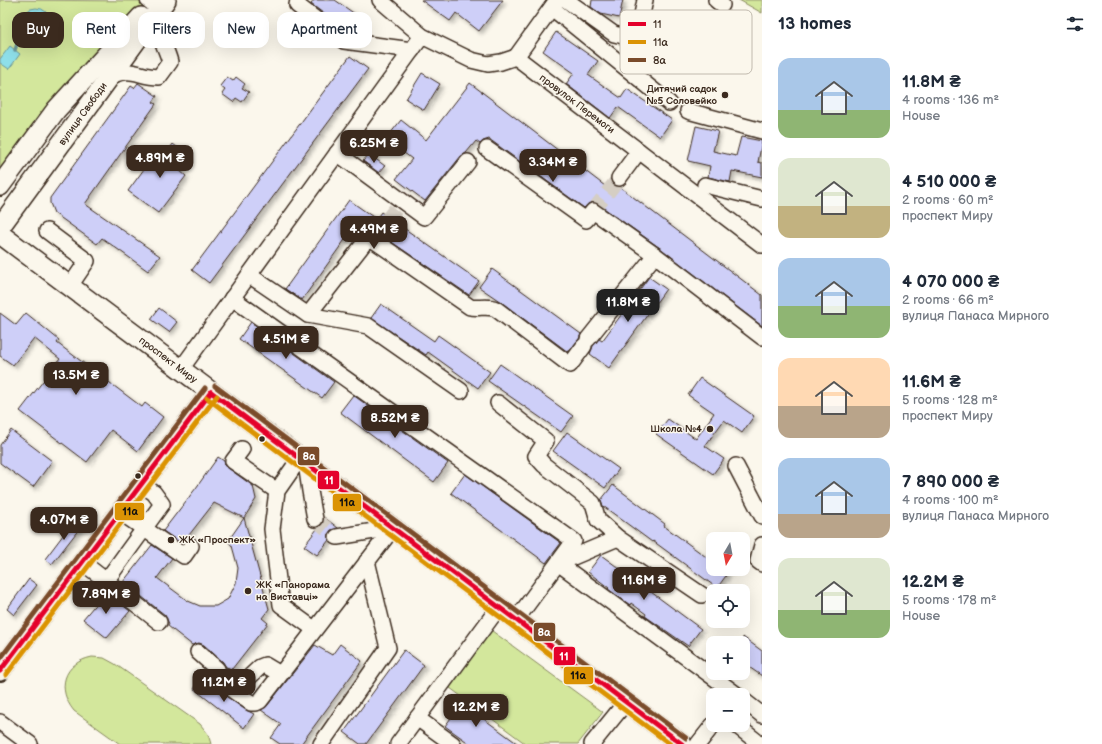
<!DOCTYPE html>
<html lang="en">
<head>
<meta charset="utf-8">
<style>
	body { margin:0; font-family:"Balsamiq Sans",sans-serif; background:#f6f6f7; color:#1f2937; height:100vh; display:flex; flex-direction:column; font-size:15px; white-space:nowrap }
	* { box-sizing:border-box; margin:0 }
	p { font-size:13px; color:#747a83 }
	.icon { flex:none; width:22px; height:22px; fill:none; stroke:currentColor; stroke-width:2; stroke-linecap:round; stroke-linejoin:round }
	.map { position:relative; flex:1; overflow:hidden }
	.side { display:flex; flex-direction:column; background:#fff; width:340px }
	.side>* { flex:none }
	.guide { position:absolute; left:12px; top:12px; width:380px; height:36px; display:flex; gap:8px }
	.needle { width:26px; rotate:190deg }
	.controls { position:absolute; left:706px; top:532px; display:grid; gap:8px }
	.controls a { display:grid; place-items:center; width:44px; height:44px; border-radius:8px; background:#fff; box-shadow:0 4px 16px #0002; font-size:20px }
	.price { position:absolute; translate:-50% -34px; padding:0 9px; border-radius:8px; background:#3b2a1e; color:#fff; font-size:13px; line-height:26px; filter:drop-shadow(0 1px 2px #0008) }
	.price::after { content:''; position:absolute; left:50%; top:24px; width:12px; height:9px; margin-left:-6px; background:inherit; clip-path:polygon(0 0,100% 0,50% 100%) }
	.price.selected { background:#222; color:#fff }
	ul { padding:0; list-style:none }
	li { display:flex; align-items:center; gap:12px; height:100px; padding:0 16px }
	li span { display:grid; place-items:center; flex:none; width:112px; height:80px; border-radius:12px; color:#555 }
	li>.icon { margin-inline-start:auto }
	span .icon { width:48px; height:48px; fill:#fffc; stroke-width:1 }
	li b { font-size:17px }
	h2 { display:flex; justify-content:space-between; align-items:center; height:48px; padding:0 16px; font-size:17px }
	.pill { padding:0 14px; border-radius:12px; background:#fff; box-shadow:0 4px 16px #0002; font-size:14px; line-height:36px }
	.pill.selected { background:#3b2a1e; color:#fff }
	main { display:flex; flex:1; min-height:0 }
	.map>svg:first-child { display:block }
	.green { fill:#d3e79c; stroke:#87885d }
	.water { fill:#8edfe9; stroke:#6d9798 }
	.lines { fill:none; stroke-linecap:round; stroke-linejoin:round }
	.shore { stroke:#5c726f; stroke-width:1 }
	.stream { stroke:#6d9798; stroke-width:3.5 }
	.building { fill:#cecff8; stroke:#3b2a1e; filter:url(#shadow) }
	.minor-tunnel { stroke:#d5cec3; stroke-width:15; stroke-dasharray:15 8; stroke-linecap:butt }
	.minor-casing { stroke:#3b2a1e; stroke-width:18 }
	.major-casing { stroke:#3b2a1e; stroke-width:22 }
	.minor { stroke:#fbf7ec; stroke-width:15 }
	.major { stroke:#fbf7ec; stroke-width:19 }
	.bus-1-casing { stroke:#fbf7ec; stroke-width:8 }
	.bus-2-casing { stroke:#fbf7ec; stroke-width:8 }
	.bus-3-casing { stroke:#fbf7ec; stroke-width:8 }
	.bus-1 { stroke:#e4002b; stroke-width:5 }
	.bus-2 { stroke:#db9304; stroke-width:5 }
	.bus-3 { stroke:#7a4b2a; stroke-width:5 }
	.poi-dot { fill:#3b2a1e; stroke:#fbf7ec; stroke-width:1.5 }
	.labels { text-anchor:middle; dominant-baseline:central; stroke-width:3; stroke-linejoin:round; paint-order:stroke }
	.poi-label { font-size:10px; font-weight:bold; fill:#3b2a1e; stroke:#fbf7ec; text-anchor:end }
	.street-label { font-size:10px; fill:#3b2a1e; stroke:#fbf7ec }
	.key { fill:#fbf7ec; stroke:#c1baae; stroke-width:1 }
	.key-label { font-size:11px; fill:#3b2a1e }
	.line-badge { stroke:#fbf7ec; stroke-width:1.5 }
	.badge-label { font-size:11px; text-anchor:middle; font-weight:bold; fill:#fff }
	.pale-badge-label { font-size:11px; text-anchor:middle; font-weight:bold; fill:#111 }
</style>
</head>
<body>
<main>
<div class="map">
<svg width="762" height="744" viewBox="0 0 762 744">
	<defs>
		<filter id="shadow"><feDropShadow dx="3" dy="3" stdDeviation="2" flood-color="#0004"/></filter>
	</defs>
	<rect width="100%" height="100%" fill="#fbf7ec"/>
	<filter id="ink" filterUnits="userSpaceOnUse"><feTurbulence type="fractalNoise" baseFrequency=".025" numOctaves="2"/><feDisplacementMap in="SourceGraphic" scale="8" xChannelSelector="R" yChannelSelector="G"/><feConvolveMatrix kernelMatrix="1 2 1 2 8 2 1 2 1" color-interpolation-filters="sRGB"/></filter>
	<g filter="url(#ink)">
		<g class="green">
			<path d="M0,0L149,1L52,107L0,177Z"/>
			<path d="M739,0H762V13Z"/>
			<path d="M488,628L603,712L578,744H526L446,685Z"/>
			<path d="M92,657L104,658L115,664L200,724L208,734L211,744H120L74,711C56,689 63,663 92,657Z"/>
		</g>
		<g class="water">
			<circle cx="36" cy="23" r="15"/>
			<path d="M10,46L20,54L9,69L0,63V59Z"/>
		</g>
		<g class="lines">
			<g class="shore">
				<circle cx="36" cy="23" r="11"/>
				<circle cx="36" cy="23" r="6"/>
			</g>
			<path class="stream" d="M15,50L17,44L22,41V36L24,34"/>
		</g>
		<g class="building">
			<path d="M314,0H335L362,19L352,33L348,32L311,4Z"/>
			<path d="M421,0H503L479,31L456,13L450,21Z"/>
			<path d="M592,0H623L619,18L601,14L591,7Z"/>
			<path d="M556,32L598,61L588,75L621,98L627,89L672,120L660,137L618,107L610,118L566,84L574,73L543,51Z"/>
			<path d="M350,56L368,69L209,283L192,270Z"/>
			<path d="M422,73L440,84L424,110L406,99Z"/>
			<path d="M227,77L233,81L236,77L245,84L242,88L249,92L242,102L236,98L233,102L222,94L225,90L220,86Z"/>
			<path d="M138,83L157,96L153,102L156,104L85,204L160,256L148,271L102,238L97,244L54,213L50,203V198L131,86L134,88Z"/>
			<path d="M470,83L605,186L610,179L613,185L620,187L762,295V326L660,248L598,204L594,202L590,203L584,208L489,139L483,141L480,144L476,141L466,153L461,156L425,201L396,179L412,159L386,139L401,120L426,140Z"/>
			<path d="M696,126L718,131L713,151L736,156L741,137L762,141L758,162L762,163V177L732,171L730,182L708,177L710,166L688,161Z"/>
			<path d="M173,144L190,157L180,171L186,176L158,213L128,191L155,154L162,159Z"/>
			<path d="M369,154L385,166L379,173L363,161Z"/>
			<path d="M349,200L376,219L381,212L479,281L469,295L374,230L370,228L364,229L361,232L354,227L302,300L285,289Z"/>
			<path d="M492,269L581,334L579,339L568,352L501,302L479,287Z"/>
			<path d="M649,277L666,289L609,368L590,354L593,346L599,339L602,341Z"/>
			<path d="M381,304L434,341L438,335L490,372L478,388L428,352L426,355L371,318Z"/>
			<path d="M159,308L177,322L169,332L151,319Z"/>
			<path d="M0,313L16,325L26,313L59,340L57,343L142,407L145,403L163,417L138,451L111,430L87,462L20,411L60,359L34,338L13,365L0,356Z"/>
			<path d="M251,322L334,382L322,398L239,339Z"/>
			<path d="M500,364L573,416L561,432L488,381Z"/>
			<path d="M700,378L754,416L742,433L724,420L705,446L724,459L713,474L656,434L668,419L696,439L714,413L688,395Z"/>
			<path d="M353,395L448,463L434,482L340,412Z"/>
			<path d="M11,430L52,461L33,487L0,463V445Z"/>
			<path d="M567,432L619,469L605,488L553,451Z"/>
			<path d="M218,457L224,461L225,465L228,468L253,486L256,499L244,518L214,503L182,544L163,531L196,488Z"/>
			<path d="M465,474L561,543L546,563L451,493Z"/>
			<path d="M613,485L665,524L664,526L713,562V569H723L728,573L717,588L653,541L652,542L603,506L601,500Z"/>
			<path d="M324,517L338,528L331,530L328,534L329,540L317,555L304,546L317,529L316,528L320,526L323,522Z"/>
			<path d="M76,518L83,524L52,564L45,559Z"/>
			<path d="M244,518L269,609L262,618L268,623L232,669L226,667L223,662L204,645L199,643L192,645L168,626L169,624L167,619L165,615L123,582L152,545L172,558L157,578L188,601L200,606H216L228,599L236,583L238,568L232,546L228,541Z"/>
			<path d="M601,555L701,629L688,646L645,616L646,614L631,603L630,605L608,589L609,588L588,572Z"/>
			<path d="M29,579L37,585L14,615L7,609Z"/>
			<path d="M104,594L110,599L112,597L130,611L107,638L83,619Z"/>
			<path d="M743,637L762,651V676L743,663Z"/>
			<path d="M340,644L362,661L301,744H280L271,738L281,724L261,710L267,706L315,645L332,655Z"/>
			<path d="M404,650L424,665L366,744H360L344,732Z"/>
			<path d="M205,674L206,680L210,685L246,710L254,714L244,728L194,689Z"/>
			<path d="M462,703L518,744H470L445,726Z"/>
		</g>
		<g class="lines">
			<g class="minor-tunnel">
				<path d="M593,211L619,178"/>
				<path d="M372,239L402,201"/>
				<path d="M315,519L337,537"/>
			</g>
			<g class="minor-casing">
				<g id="minor">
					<path d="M148,0L153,4"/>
					<path d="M298,0L297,5L344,41L412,50"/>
					<path d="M380,0L422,36L471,60L488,64L501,62L516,57L762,245"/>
					<path d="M566,0L614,34L637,39L645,0"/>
					<path d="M716,0L722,5"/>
					<path d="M552,8L669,103"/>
					<path d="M516,57L557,0"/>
					<path d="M111,76C133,66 138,77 159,77L170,62C167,50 160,39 158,27C158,22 159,16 159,10"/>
					<path d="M688,111L762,131"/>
					<path d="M487,149L586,220L593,211L655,255L762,337"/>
					<path d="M337,153L424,217L468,162"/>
					<path d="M619,178L639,151"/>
					<path d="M705,185L762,199"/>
					<path d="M47,231L87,261L70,286"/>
					<path d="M249,275L308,315L368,326L461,391"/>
					<path d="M232,298L574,541L516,620"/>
					<path d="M308,315L369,237L470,307C479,309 487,305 496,309L570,365L584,346"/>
					<path d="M588,339L655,255"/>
					<path d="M181,369L422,36"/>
					<path d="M498,403L546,441L536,456L544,465L593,503L598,520L618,538"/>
					<path d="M242,449L233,461L277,491"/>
					<path d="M300,458L277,491L272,529L281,605L314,629"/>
					<path d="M306,463L310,491L315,519"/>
					<path d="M736,466L762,516"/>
					<path d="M120,512L184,556L191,546"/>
					<path d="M337,537L393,528"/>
					<path d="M762,545L758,561L762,564"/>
					<path d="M82,562L159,622"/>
					<path d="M558,563L736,694L735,695"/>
					<path d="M559,563L618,538L702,595"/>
					<path d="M106,581L162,504L154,493L141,484"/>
					<path d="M198,652L217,669L214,674L215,678L251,703H256L260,701L393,528"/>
					<path d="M226,676L237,684H242L260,667L265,665L280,674"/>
					<path d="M743,700L762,715"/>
					<path d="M417,718L453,744"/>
					<path d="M0,722L30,744"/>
					<path d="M736,725L760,744"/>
					<path d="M321,744L388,648L367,561"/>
					<path d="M398,744L499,607"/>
					<path d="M592,744L626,702"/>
					<path d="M698,744L713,725"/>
				</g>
			</g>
			<g class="major-casing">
				<g id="major">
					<path d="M0,186L56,110L141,17"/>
					<path d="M0,227L166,0"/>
					<path d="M0,234L682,744"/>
					<path d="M0,671L211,392"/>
				</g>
			</g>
			<use href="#minor" class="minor"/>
			<use href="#major" class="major"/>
			<g class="bus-1-casing">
				<g id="bus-1">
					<path d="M211,392L682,744"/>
					<path d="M0,671L211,392"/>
				</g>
			</g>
			<g class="bus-2-casing">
				<g id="bus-2">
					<path d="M207,398L670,744"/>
					<path d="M6,675L217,396"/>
				</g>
			</g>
			<g class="bus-3-casing">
				<g id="bus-3">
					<path d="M215,386L686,738"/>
					<path d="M0,659L205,388"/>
				</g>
			</g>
			<use href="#bus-1" class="bus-1"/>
			<use href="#bus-2" class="bus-2"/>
			<use href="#bus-3" class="bus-3"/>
		</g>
	</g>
	<g class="poi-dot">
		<circle cx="725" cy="95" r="4"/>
		<circle cx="710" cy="429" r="4"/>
		<circle cx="262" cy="439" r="3.5"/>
		<circle cx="138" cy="476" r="3.5"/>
		<circle cx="171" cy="540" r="4"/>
		<circle cx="248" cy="591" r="4"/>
	</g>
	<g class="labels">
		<g class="poi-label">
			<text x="717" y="89">Дитячий садок<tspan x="717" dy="12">№5 Соловейко</tspan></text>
			<text x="702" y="429">Школа №4</text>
			<text x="179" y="540" text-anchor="start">ЖК «Проспект»</text>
			<text x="256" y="585" text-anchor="start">ЖК «Панорама<tspan x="256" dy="12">на Виставці»</tspan></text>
		</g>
		<g class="street-label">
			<text transform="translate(577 104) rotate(37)">провулок Перемоги</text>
			<text transform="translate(83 114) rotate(-54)">вулиця Свободи</text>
			<text transform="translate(168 360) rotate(37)">проспект Миру</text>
		</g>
	</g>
	<rect x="620" y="10" width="132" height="64" rx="6" class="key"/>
	<rect x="628" y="22" width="18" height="4" fill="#e4002b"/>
	<rect x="628" y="40" width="18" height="4" fill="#db9304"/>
	<rect x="628" y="58" width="18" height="4" fill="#7a4b2a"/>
	<g class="key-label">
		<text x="653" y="28">11</text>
		<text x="653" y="46">11а</text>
		<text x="653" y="64">8а</text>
	</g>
	<g class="line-badge">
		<rect x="297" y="446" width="23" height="20" rx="4" fill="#7a4b2a"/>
		<rect x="317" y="470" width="23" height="20" rx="4" fill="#e4002b"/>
		<rect x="332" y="493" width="30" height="19" rx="4" fill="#db9304"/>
		<rect x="114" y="502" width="31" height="19" rx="4" fill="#db9304"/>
		<rect x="533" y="622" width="23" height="20" rx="4" fill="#7a4b2a"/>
		<rect x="553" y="646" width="23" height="20" rx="4" fill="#e4002b"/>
		<rect x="563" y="666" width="31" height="19" rx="4" fill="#db9304"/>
	</g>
	<g class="badge-label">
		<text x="309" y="460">8а</text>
		<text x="329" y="484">11</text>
		<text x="544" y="636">8а</text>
		<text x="564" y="660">11</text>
	</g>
	<g class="pale-badge-label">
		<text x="347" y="506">11а</text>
		<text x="130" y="515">11а</text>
		<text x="578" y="679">11а</text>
	</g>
</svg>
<div class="controls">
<a><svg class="needle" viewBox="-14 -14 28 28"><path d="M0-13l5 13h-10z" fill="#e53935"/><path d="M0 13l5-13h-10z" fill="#747a83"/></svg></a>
<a><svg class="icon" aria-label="locate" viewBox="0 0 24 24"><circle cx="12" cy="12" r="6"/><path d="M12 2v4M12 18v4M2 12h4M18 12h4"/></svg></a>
<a>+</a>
<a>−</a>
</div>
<b class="price" style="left:374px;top:164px">6.25M ₴</b>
<b class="price" style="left:160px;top:179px">4.89M ₴</b>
<b class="price" style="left:553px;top:183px">3.34M ₴</b>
<b class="price" style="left:374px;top:250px">4.49M ₴</b>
<b class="price selected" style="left:628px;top:323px">11.8M ₴</b>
<b class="price" style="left:286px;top:360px">4.51M ₴</b>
<b class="price" style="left:76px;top:396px">13.5M ₴</b>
<b class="price" style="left:395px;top:439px">8.52M ₴</b>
<b class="price" style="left:64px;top:541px">4.07M ₴</b>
<b class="price" style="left:644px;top:601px">11.6M ₴</b>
<b class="price" style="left:106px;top:615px">7.89M ₴</b>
<b class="price" style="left:224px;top:703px">11.2M ₴</b>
<b class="price" style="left:476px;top:728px">12.2M ₴</b>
<div class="guide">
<a class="pill selected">Buy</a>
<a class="pill">Rent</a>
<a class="pill">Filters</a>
<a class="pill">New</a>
<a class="pill">Apartment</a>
</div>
</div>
<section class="side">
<h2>13 homes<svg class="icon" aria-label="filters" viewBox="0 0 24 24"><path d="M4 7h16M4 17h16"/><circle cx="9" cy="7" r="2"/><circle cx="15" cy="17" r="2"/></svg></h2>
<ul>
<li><span style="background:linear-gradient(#a9c7e8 65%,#8fb573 0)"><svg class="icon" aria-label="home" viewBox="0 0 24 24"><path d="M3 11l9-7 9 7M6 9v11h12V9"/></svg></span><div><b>11.8M ₴</b><p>4 rooms · 136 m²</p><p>House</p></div></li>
<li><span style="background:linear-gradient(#dfe7d0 60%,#c2b280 0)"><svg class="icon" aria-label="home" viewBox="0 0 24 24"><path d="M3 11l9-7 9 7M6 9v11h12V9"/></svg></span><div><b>4 510 000 ₴</b><p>2 rooms · 60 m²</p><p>проспект Миру</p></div></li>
<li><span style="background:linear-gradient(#a9c7e8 60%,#8fb573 0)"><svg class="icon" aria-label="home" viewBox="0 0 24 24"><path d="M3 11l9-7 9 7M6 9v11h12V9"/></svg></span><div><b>4 070 000 ₴</b><p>2 rooms · 66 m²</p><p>вулиця Панаса Мирного</p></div></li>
<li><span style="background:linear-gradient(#ffd9b3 60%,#b9a48a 0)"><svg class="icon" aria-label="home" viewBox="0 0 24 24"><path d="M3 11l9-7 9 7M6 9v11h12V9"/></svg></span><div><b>11.6M ₴</b><p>5 rooms · 128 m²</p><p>проспект Миру</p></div></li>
<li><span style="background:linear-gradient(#a9c7e8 70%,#b9a48a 0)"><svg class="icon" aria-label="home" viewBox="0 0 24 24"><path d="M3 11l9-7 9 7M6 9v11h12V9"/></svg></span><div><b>7 890 000 ₴</b><p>4 rooms · 100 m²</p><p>вулиця Панаса Мирного</p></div></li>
<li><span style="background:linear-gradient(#dfe7d0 65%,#8fb573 0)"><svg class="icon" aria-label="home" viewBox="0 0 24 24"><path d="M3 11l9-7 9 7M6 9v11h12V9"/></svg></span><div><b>12.2M ₴</b><p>5 rooms · 178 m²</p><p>House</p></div></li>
</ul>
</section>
</main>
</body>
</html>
